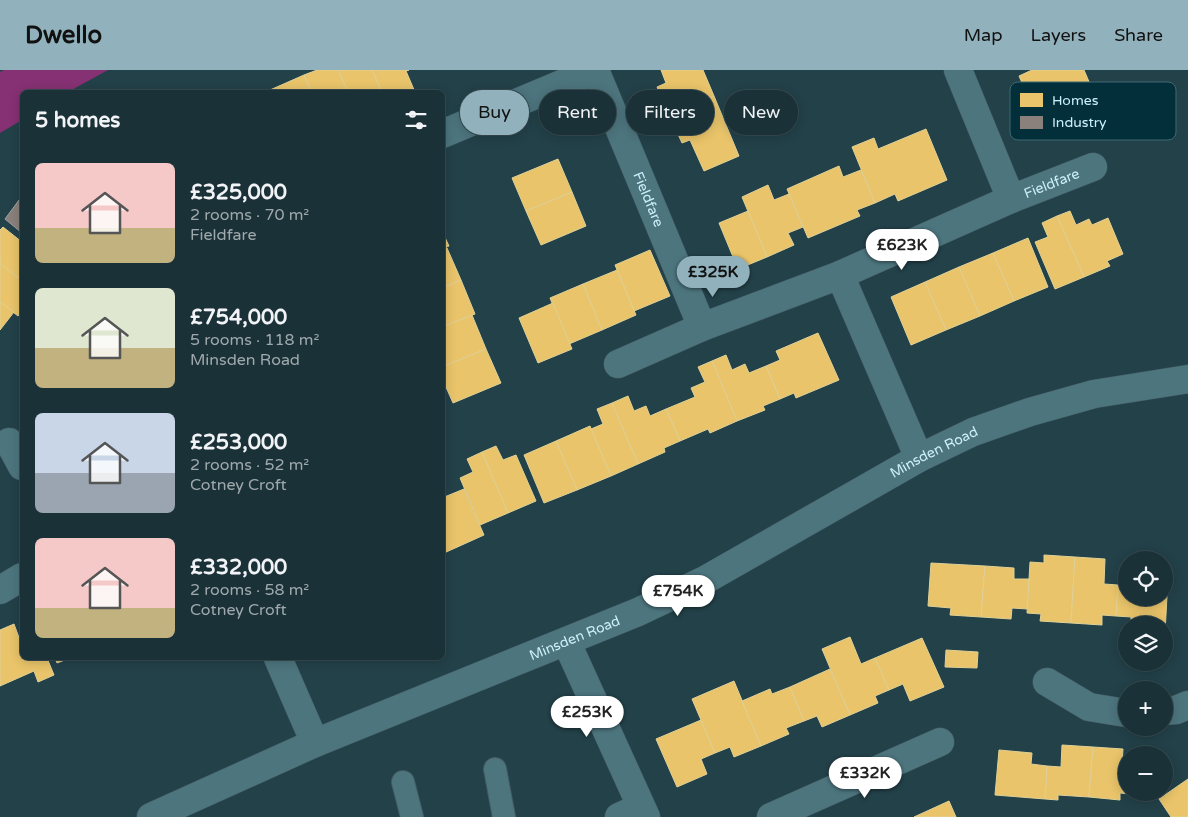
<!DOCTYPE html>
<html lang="en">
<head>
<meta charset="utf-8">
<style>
	body { margin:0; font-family:"Varela Round",sans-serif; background:#23393f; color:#f1f3f6; height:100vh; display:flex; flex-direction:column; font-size:19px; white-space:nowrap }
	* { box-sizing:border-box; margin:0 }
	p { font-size:16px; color:#9fa9ad }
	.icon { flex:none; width:28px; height:28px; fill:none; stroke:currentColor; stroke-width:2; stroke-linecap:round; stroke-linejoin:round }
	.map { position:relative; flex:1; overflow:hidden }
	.sheet { position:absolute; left:20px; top:20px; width:425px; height:570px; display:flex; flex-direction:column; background:#1a3137; border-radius:8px; box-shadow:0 2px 12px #0003,0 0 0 1px #384c52 }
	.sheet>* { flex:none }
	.hud { position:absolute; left:460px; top:20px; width:475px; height:45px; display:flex; gap:10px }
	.controls { position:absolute; left:1118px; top:481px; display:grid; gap:10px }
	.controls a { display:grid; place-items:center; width:55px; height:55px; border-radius:50%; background:#1a3137; box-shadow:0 2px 12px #0003,0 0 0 1px #384c52; font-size:25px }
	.price { position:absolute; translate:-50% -42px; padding:0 11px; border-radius:18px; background:#fff; color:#222; font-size:16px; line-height:32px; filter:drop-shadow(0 1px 2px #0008) }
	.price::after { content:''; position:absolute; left:50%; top:30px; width:15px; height:11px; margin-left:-8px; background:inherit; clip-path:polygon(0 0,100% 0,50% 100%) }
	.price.selected { background:#91b2bd; color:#111 }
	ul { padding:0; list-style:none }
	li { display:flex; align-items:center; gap:15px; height:125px; padding:0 15px }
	li span { display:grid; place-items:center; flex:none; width:140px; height:100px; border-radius:8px; color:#555 }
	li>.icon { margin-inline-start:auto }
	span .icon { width:60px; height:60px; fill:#fffc; stroke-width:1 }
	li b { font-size:21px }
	h2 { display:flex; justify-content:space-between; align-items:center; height:60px; padding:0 15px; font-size:21px }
	.chip { padding:0 18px; border-radius:22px; background:#1a3137; box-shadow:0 2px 12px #0003,0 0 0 1px #384c52; font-size:18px; line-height:45px }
	.chip.selected { background:#91b2bd; color:#111 }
	header { display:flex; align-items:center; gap:30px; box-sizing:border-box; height:70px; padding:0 25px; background:#91b2bd; color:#111 }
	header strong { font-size:24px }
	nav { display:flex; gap:28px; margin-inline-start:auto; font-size:18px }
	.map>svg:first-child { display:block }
	.green { fill:#863173 }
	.homes { fill:#e9c46a; stroke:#e0d196 }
	.industry { fill:#8a817c; stroke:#9ea2a2 }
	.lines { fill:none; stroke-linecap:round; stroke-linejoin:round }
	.service-casing { stroke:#455c63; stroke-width:24 }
	.minor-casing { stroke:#455c63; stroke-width:29 }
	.service { stroke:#4d757e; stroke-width:22 }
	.minor { stroke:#4d757e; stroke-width:28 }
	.labels { text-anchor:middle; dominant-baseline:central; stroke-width:5; stroke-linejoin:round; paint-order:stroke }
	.street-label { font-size:14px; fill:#cceffb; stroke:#022f3a }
	.key { fill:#022f3a; stroke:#3f6974; stroke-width:1 }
	.key-label { font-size:14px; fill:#cceffb }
</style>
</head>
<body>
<header>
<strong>Dwello</strong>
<nav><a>Map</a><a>Layers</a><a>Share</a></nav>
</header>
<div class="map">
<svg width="1188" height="747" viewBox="0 0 1188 747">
	<rect width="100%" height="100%" fill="#234149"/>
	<path class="green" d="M4,0H108L68,22H22V50L0,63V2Z"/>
	<g class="homes">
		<path d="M317,0H338L348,22H311L304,5Z"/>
		<path d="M338,0H372L382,22H348Z"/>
		<path d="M372,0H409L406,1L415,22H382Z"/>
		<path d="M661,0H703L714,26L669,45L657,17L666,13Z"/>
		<path d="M1032,0H1084L1104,47L1052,68L1038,37L1033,38L1019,6Z"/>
		<path d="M304,5L311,22H271L270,20Z"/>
		<path d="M714,26L739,86L704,101L690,70L682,73L669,45Z"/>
		<path d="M926,59L947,110L898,131L895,124L875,133L852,77L874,68L878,79Z"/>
		<path d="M558,89L572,122L526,141L512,108Z"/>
		<path d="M839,96L843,107L861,100L875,133L857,140L860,146L808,168L787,119Z"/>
		<path d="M768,115L774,130L789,124L803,157L788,163L794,175L767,187L742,127Z"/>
		<path d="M572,122L586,156L541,175L526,141Z"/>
		<path d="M748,141L767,187L738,199L719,153Z"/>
		<path d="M1070,141L1076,155L1089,149L1092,155L1108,148L1123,184L1107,191L1110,196L1084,207L1057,146Z"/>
		<path d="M1057,146L1084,207L1055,219L1035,172L1048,167L1042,153Z"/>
		<path d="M3,157L22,172V211L0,193V160Z"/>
		<path d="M442,161L449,176L442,179Z"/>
		<path d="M1028,168L1048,217L1014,231L993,183Z"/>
		<path d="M447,178L461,210L442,218V179Z"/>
		<path d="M650,180L670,226L634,241L615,195Z"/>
		<path d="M993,183L1014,231L980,246L959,197Z"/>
		<path d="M0,193L22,211V240L18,246L0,232Z"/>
		<path d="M959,197L980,246L946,260L925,212Z"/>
		<path d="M617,200L636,245L602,260L583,214Z"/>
		<path d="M461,210L475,244L442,257V218Z"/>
		<path d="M925,212L946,260L911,275L891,227Z"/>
		<path d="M583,214L602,260L569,274L550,228Z"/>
		<path d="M0,232L14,242L0,260Z"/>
		<path d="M553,233L572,279L538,293L519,248Z"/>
		<path d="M472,245L486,279L442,297V257Z"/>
		<path d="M818,263L839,310L796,328L794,323L780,329L766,296L780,290L776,281Z"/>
		<path d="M486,279L501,313L453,333L442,308V297Z"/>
		<path d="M726,285L732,300L745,294L749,303L766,296L780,329L763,336L765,340L737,351L712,291Z"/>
		<path d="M712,291L737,351L710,363L708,359L680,371L666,339L695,327L691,318L705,312L698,297Z"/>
		<path d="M628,326L634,341L646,336L650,346L666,339L680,371L664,378L665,382L638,394L612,333Z"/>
		<path d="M612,333L638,394L611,406L591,359L603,354L597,339Z"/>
		<path d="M590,356L611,406L577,420L556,371Z"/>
		<path d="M556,371L577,420L544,433L524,385Z"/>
		<path d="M496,376L503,390L516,385L536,431L508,443L482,382Z"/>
		<path d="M482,382L508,443L480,455L460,408L473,402L467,389Z"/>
		<path d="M464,419L484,465L444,483L442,428Z"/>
		<path d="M1044,485L1075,487L1071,553L1040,551L1041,544L1027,543L1030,492L1044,493Z"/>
		<path d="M1075,487L1105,489L1104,514L1118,515L1116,546L1102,545V555L1071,553Z"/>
		<path d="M931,493L985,496L981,547L950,545L951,538L928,536Z"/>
		<path d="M985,496L1014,498V509H1029L1027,539L1012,538L1011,549L981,547Z"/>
		<path d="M1118,515L1126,516V528H1164V525L1167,526L1164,582V555H1131V547L1116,546Z"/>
		<path d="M14,554L21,573L22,572V588H47L54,605L38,612L34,601L0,616V560Z"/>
		<path d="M850,567L861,594L875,588L889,620L875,626L878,633L850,645L822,579Z"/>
		<path d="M922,568L944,617L910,631L903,614L889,620L875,588Z"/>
		<path d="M946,580L978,582L977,598L945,597Z"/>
		<path d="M55,588H70L57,593Z"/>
		<path d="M830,599L850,645L822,657L817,646L804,651L790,617Z"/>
		<path d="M734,611L761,676L734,687L730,677L715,683L692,629Z"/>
		<path d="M790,617L804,651L786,658L789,664L761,676L742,631L770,619L772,624Z"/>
		<path d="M701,650L715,683L701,689L707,704L677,717L656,669Z"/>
		<path d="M1062,675L1093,677L1089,727L1058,725V730L1045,729L1047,696L1061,697Z"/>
		<path d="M1093,677L1123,679L1122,694H1126V722H1149L1148,726L1120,723V730L1089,727Z"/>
		<path d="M999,680L1032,683L1031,694L1047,696L1045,729L995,725Z"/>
		<path d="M1188,709V747H1171L1159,729Z"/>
		<path d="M949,731L956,747H914Z"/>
	</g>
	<path class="industry" d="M22,126V163L5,149Z"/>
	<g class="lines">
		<g class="service-casing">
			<g id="service">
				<path d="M495,699L504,747"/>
				<path d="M403,712L412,747"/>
			</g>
		</g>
		<g class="minor-casing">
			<g id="minor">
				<path id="s1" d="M595,0L702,257"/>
				<path d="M958,0L1011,129"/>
				<path d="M442,64L595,0"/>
				<path d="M618,294L702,257L840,205"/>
				<path d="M9,372L22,396"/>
				<path id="s2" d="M919,388L840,205L1011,129L1093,97"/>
				<path d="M0,520L22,507"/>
				<path d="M567,573L646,747"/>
				<path d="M278,588L315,673"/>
				<path d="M1047,612L1089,637L1126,643"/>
				<path d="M1164,641L1176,640L1188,635"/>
				<path id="s3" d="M151,747L315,673L638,542L705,510L919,388L973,362L1030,342L1094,324L1188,309"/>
				<path d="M619,747L641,737"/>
				<path d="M771,747L940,672"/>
			</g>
		</g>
		<use href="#service" class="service"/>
		<use href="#minor" class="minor"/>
	</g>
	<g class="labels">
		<g class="street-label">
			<text stroke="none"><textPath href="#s2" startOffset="430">Fieldfare</textPath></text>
			<text stroke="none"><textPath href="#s1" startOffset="140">Fieldfare</textPath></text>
			<text stroke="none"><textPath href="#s3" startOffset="865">Minsden Road</textPath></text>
			<text stroke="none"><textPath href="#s3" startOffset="460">Minsden Road</textPath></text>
		</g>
	</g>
	<rect x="1010" y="12" width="166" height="58" rx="8" class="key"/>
	<rect x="1020" y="23" width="23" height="14" fill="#e9c46a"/>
	<rect x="1020" y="46" width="23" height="13" fill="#8a817c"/>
	<g class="key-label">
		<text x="1052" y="35">Homes</text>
		<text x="1052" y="57">Industry</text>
	</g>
</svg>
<div class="controls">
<a><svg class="icon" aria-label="locate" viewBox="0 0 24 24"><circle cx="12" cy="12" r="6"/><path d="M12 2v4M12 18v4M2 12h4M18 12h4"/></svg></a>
<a><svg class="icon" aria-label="layers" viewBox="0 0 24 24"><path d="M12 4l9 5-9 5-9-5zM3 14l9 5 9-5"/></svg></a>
<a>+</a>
<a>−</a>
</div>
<b class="price" style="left:902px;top:201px">£623K</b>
<b class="price selected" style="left:713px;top:228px">£325K</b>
<b class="price" style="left:678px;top:547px">£754K</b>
<b class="price" style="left:587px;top:668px">£253K</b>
<b class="price" style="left:865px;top:729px">£332K</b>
<div class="hud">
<a class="chip selected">Buy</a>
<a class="chip">Rent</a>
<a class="chip">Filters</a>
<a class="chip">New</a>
</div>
<section class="sheet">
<h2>5 homes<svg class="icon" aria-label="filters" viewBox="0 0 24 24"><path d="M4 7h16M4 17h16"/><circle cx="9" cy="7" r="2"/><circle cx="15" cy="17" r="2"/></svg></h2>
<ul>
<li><span style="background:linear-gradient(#f6c9c9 65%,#c2b280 0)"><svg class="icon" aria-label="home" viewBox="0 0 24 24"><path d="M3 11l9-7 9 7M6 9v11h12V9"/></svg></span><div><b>£325,000</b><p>2 rooms · 70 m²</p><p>Fieldfare</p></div></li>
<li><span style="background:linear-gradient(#dfe7d0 60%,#c2b280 0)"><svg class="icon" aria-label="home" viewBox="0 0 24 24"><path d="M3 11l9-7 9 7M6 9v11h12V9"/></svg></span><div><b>£754,000</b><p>5 rooms · 118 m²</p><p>Minsden Road</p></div></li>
<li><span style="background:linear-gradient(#c9d6e8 60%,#9aa5b1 0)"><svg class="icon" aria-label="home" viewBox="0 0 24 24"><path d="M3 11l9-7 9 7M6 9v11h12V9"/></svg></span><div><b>£253,000</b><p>2 rooms · 52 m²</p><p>Cotney Croft</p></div></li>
<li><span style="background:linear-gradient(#f6c9c9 70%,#c2b280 0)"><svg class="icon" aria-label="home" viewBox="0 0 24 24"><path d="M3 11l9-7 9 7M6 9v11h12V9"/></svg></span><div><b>£332,000</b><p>2 rooms · 58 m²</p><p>Cotney Croft</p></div></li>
</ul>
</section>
</div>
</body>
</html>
